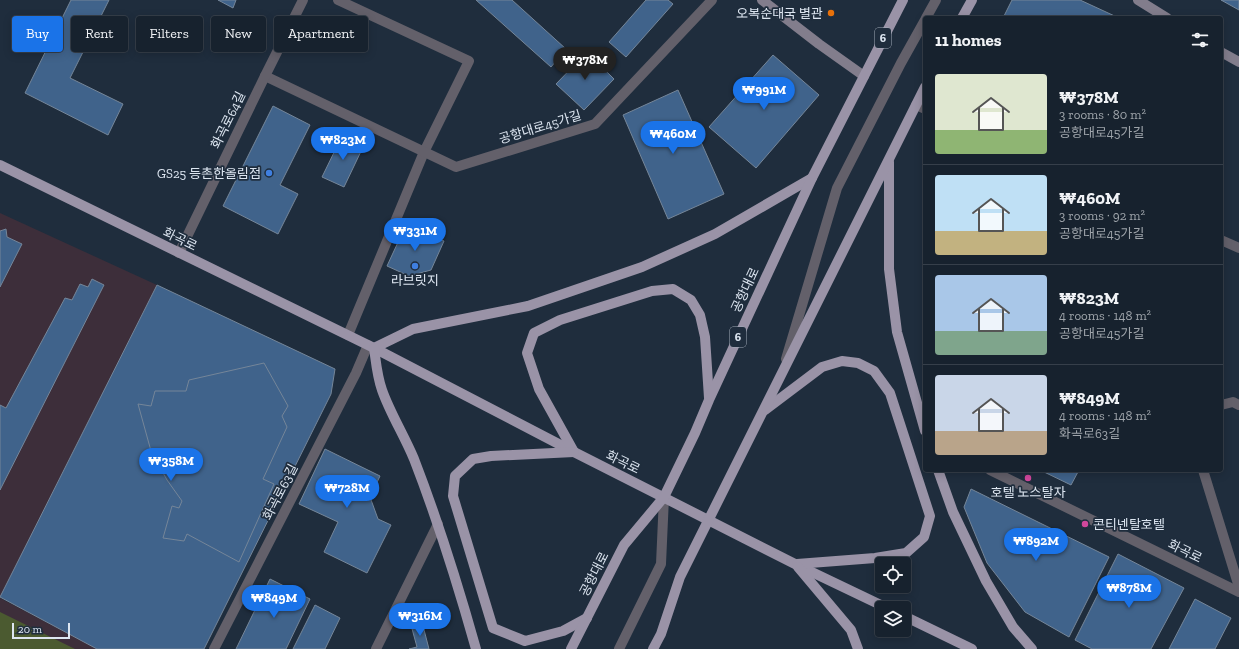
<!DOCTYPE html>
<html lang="en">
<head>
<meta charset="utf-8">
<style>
	body { margin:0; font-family:"Zilla Slab","Noto Sans KR",serif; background:#202a36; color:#f1f3f6; height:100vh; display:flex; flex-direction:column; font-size:15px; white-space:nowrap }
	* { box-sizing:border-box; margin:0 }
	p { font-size:13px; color:#9ea4aa }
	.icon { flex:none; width:22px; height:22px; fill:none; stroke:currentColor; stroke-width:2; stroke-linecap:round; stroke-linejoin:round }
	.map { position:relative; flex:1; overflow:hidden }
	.details { position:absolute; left:923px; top:16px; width:300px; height:456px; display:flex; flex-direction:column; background:#17222e; border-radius:4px; box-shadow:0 2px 10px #0003,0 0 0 1px #363f4a }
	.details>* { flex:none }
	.guide { position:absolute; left:12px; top:16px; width:380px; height:36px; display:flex; gap:8px }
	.controls { position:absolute; left:875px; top:557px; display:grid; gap:8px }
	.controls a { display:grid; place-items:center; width:36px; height:36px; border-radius:4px; background:#17222e; box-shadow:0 2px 10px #0003,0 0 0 1px #363f4a; font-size:20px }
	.scale { position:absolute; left:12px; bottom:10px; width:58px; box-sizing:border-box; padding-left:4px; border:2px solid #dde6f1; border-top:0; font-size:11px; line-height:14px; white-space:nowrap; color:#dde6f1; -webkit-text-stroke:3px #1f2d3d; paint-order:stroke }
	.price { position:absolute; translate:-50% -34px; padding:0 9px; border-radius:14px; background:#1a73e8; color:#fff; font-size:13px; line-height:26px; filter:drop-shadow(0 1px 2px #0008) }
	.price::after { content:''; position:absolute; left:50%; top:24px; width:12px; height:9px; margin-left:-6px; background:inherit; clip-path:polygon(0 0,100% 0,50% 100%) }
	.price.selected { background:#222; color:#fff }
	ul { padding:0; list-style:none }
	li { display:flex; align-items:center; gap:12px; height:100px; padding:0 12px }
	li+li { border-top:1px solid #363f4a }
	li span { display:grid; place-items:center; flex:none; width:112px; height:80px; border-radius:4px; color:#555 }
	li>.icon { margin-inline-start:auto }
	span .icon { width:48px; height:48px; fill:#fffc; stroke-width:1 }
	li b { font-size:17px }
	h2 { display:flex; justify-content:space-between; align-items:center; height:48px; padding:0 12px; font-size:17px }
	.chip { padding:0 14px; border-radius:4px; background:#17222e; box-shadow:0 2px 10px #0003,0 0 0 1px #363f4a; font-size:14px; line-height:36px }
	.chip.selected { background:#1a73e8; color:#fff }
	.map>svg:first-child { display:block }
	.education { fill:#3d2e3a }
	.green { fill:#4b5a30 }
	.building { fill:#40638b; stroke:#758699 }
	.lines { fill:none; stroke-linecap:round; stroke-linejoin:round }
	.lane { stroke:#63606a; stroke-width:10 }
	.street { stroke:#63606a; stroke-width:10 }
	.secondary { stroke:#827d8c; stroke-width:10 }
	.primary { stroke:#9a93a7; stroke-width:10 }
	.food-dot { fill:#e8710a; stroke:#1f2d3d; stroke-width:1.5 }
	.shop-dot { fill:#3f7fe0; stroke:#1f2d3d; stroke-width:1.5 }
	.hotel-dot { fill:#d1479c; stroke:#1f2d3d; stroke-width:1.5 }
	.labels { text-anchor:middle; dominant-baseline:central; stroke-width:3.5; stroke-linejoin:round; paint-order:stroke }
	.shield { fill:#1f2d3d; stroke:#a4aebb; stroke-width:1 }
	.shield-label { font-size:12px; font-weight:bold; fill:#dde6f1 }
	.poi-label { font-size:13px; fill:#dde6f1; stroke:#1f2d3d; text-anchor:end }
	.street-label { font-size:13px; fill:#dde6f1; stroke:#1f2d3d }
</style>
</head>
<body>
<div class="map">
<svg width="1239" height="649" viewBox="0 0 1239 649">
	<rect width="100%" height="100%" fill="#1f2d3d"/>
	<g class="education">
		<path d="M0,213L157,285L0,597Z"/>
		<path d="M0,598L97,649H0Z"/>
	</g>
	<path class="green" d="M0,612L75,649H0Z"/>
	<g class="building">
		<path d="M71,0H109L70,78L123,104L108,135L25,93Z"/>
		<path d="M218,0H236L233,8Z"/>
		<path d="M476,0H512L566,49L551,67Z"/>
		<path d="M646,0H668L673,4L626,57L609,42Z"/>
		<path d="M1012,0H1080L1119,18H1003Z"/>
		<path d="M1221,0H1239V10Z"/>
		<path d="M587,52L614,79L584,110L556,84Z"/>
		<path d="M773,55L819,95L756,168L709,127Z"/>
		<path d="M678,90L724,194L668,219L623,115Z"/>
		<path d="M273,106L310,125L280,185L298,194L278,234L223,206Z"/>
		<path d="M343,134L364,145L344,187L322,177Z"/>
		<path d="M406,225L444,241L431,270L409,276L387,266Z"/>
		<path d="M6,229L7,237L22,244L0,287V231Z"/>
		<path d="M92,279L104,285L0,490V405L6,408L65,298L72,300L80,284L88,287Z"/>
		<path d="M157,285L335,369L331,394L204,649H97L0,597Z"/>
		<path d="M264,363L288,406L282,416L287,427L263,479L274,484L239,562L187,534L184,541L163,538L172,506L179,508L182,501L167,480L151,451L138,404L151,406L155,391H186L189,380Z"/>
		<path d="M325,449L380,476L370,497L378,519L391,525L367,573L324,552L338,522L299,504Z"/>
		<path d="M1040,470H1079L1071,485Z"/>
		<path d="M971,489L1109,557L1069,637L1025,612L987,563L964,507Z"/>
		<path d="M1118,554L1184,588L1151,649H1092L1075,640Z"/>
		<path d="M270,579L310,599L286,649H236Z"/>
		<path d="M1195,599L1231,618L1215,649H1169Z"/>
		<path d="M315,605L340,618L325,649H293Z"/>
		<path d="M422,622L429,649H409L417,647L411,625Z"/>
	</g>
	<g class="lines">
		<g class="lane">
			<path d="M926,18L936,0"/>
			<path d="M786,359L837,188L901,63L925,20"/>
			<path d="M619,649L661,564L664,497"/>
		</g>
		<g class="street">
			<path d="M338,0L469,61L424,152L348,335"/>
			<path d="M265,76L456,167L595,124L712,0"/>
			<path d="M916,105L925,109"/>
			<path d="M1221,240L1239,248"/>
			<path d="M179,253L265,76L303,0"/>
			<path d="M1221,405L1233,402L1239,405"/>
			<path d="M990,470L1239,592"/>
			<path d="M1203,470L1239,587"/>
			<path d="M214,649L356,373L368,345"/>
			<path d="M376,649L438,524"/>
		</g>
		<g class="secondary">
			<path d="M762,0L819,44L864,76"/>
			<path d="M1138,0L1167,18"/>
			<path d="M1221,52L1239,62"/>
		</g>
		<g class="primary">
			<path d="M962,18L972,0"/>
			<path d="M889,162V269L897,332L925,431"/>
			<path d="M0,165L374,348L574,452L795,564L887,608"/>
			<path d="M374,348L413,329L528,306L642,267L715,234L812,178"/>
			<path d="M374,348C376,362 377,376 382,390C390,413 404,435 414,459C438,521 458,585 476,649"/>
			<path d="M765,410L822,367L842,361L858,363L874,371L890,393L930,516L924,537L906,553L875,558L797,564"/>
			<path d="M574,452L539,389L527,353L534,333L560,320L652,291L673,289L691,300L700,315L705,337L709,398"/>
			<path d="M574,452L491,456L473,459L455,476L453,496L493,628L525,641L563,631L587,618"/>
			<path d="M938,470L953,512L986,581L1013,627L1032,649"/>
			<path d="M798,567L851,630L858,649"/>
			<path d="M904,616L972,649"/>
			<path d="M571,649L624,545L664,497L695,433L709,400L812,178L903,0"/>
			<path d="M653,649L661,634L680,577L925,87"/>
		</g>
	</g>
	<circle class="food-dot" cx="831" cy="13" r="4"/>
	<g class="shop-dot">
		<circle cx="269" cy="173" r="4"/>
		<circle cx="415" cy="266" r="4"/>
	</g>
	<g class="hotel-dot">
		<circle cx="1028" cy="478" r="4"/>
		<circle cx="1085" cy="524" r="4"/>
	</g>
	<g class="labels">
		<g class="shield">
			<rect x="875" y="28" width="16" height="20" rx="3"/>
			<rect x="730" y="327" width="16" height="20" rx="3"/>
		</g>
		<g class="shield-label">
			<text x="883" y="38">6</text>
			<text x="738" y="337">6</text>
		</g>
		<g class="poi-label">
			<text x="823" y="13">오복순대국 별관</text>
			<text x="261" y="173">GS25 등촌한올림점</text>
			<text x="415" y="280" text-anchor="middle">라브릿지</text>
			<text x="1028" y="492" text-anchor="middle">호텔 노스탈자</text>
			<text x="1093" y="524" text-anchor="start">콘티넨탈호텔</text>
		</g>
		<g class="street-label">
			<text transform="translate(228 120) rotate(-64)">화곡로64길</text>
			<text transform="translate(540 127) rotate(-17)">공항대로45가길</text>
			<text transform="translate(180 239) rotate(26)">화곡로</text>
			<text transform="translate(745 290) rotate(-65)">공항대로</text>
			<text transform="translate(623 462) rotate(26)">화곡로</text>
			<text transform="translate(280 492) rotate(-63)">화곡로63길</text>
			<text transform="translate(1185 551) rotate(26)">화곡로</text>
			<text transform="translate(594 574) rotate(-63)">공항대로</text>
		</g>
	</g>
</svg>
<div class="controls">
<a><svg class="icon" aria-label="locate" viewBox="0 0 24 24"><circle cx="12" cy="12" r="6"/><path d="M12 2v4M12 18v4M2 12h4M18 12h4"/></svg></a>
<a><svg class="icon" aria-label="layers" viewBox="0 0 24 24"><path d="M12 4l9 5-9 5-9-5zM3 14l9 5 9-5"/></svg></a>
</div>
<div class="scale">20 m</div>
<b class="price selected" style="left:585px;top:81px">₩378M</b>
<b class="price" style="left:764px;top:111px">₩991M</b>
<b class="price" style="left:673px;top:155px">₩460M</b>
<b class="price" style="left:343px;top:161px">₩823M</b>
<b class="price" style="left:415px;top:252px">₩331M</b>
<b class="price" style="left:171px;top:482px">₩358M</b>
<b class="price" style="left:347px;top:509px">₩728M</b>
<b class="price" style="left:1036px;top:562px">₩892M</b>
<b class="price" style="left:1129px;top:609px">₩878M</b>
<b class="price" style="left:274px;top:619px">₩849M</b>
<b class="price" style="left:420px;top:637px">₩316M</b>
<div class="guide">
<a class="chip selected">Buy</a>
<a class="chip">Rent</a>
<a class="chip">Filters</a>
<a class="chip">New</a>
<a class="chip">Apartment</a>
</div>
<section class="details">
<h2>11 homes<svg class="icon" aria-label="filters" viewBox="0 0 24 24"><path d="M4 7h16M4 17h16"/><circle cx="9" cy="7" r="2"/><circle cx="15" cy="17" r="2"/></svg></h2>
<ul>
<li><span style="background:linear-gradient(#dfe7d0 70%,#8fb573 0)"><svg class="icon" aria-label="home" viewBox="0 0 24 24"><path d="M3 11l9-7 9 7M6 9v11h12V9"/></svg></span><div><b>₩378M</b><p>3 rooms · 80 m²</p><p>공항대로45가길</p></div></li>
<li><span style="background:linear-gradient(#bfe0f5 70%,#c2b280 0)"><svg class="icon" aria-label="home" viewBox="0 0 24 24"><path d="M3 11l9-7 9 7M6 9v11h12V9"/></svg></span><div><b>₩460M</b><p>3 rooms · 92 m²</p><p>공항대로45가길</p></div></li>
<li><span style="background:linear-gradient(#a9c7e8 70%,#7fa58c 0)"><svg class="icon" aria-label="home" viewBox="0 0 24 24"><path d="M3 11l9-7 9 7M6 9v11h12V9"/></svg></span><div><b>₩823M</b><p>4 rooms · 148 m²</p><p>공항대로45가길</p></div></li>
<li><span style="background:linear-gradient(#c9d6e8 70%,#b9a48a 0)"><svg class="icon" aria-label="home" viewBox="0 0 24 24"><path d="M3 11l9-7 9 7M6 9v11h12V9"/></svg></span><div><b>₩849M</b><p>4 rooms · 148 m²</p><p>화곡로63길</p></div></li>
</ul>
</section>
</div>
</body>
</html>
